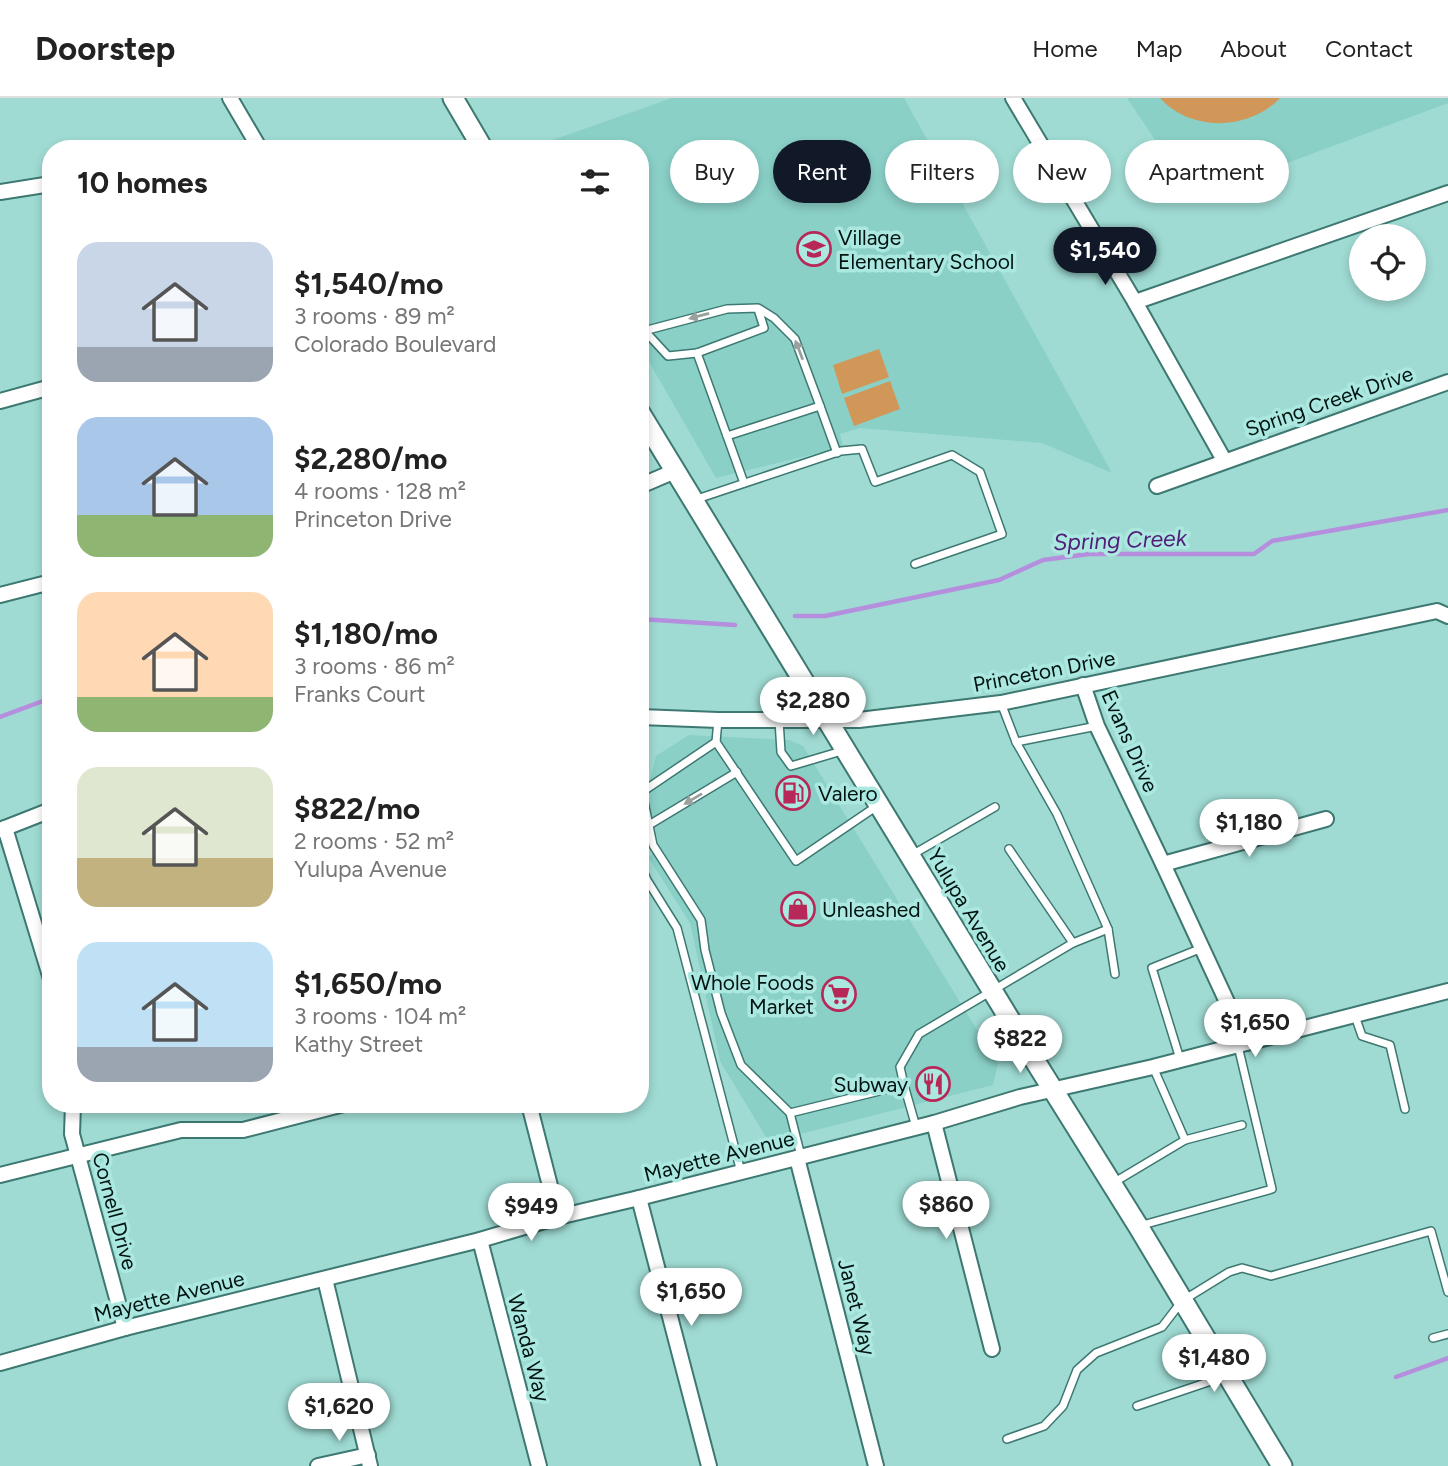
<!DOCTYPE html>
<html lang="en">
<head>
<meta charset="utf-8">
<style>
	body { margin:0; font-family:Figtree,sans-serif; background:#f6f6f6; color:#222; height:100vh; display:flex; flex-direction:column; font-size:26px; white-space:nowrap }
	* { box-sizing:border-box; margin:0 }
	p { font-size:23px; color:#767676 }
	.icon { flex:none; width:38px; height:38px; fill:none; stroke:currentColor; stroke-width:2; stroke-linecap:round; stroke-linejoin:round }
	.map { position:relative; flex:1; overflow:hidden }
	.details { position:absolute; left:42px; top:42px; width:607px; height:973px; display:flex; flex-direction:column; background:#fff; border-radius:28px; box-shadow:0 4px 10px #0003 }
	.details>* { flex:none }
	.guide { position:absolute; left:670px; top:42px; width:665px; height:63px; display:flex; gap:14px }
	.buttons { position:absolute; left:1349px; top:126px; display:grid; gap:14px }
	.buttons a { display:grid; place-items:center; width:77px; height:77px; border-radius:50%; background:#fff; box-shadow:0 4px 10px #0003; font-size:35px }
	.price { position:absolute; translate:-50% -60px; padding:0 16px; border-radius:24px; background:#fff; color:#222; font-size:23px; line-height:46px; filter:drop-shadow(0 2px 4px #0008) }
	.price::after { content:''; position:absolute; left:50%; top:42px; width:21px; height:16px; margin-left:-10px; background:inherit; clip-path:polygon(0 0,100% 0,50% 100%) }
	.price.on { background:#111827; color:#fff }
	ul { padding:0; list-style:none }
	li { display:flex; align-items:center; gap:21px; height:175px; padding:0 35px }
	li span { display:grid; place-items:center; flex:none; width:196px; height:140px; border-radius:21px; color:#555 }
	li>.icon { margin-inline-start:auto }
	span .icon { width:84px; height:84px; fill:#fffc; stroke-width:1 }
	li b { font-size:30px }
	h2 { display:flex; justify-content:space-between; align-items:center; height:84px; padding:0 35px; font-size:30px }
	.chip { padding:0 24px; border-radius:32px; background:#fff; box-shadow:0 4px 10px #0003; font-size:24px; line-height:63px }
	.chip.on { background:#111827; color:#fff }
	header { display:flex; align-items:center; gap:42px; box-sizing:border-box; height:98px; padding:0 35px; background:#fff; border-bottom:2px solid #e0e0e0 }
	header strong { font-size:33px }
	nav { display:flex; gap:38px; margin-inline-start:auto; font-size:24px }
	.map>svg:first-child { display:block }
	.built { fill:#8ad0c7 }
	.green { fill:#d19759 }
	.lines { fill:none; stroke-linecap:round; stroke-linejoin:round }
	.stream { stroke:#b58edd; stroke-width:4.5 }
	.service-casing { stroke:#3d7871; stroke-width:10 }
	.minor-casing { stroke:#3d7871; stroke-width:18 }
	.tertiary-casing { stroke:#3d7871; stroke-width:23 }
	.service { stroke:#fff; stroke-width:7 }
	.minor { stroke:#fff; stroke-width:14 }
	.tertiary { stroke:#fff; stroke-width:19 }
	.oneway { fill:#99a19f }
	.labels { text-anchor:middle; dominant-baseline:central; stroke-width:7; stroke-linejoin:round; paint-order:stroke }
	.poi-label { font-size:21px; fill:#001310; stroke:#abe8e0; text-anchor:start }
	.street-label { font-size:21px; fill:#001310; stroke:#abe8e0 }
	.water-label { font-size:23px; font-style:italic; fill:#511d78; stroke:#abe8e0 }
</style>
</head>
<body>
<header>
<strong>Doorstep</strong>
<nav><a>Home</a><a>Map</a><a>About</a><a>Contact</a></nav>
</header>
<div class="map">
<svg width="1448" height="1368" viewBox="0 0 1448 1368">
	<rect width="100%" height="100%" fill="#9fdbd3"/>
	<g class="built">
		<path d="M672,0H904L1112,375L1042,345L860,330L840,336L843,349L716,380L641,250L640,51H527Z"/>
		<path d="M1127,0H1448V5L1194,100Z"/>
		<path d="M689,637L789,642L803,648L998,966L993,987L769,1044L720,963L690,825L648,759L660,751L647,696L656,658Z"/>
	</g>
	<g class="green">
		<path d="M1160,0H1280C1249,33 1190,34 1160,0Z"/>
		<path d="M879,251L889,279L842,296L833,267Z"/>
		<path d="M890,283L900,311L854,328L844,300Z"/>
	</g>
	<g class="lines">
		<g class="stream">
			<path d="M795,518H825L999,482L1043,462L1089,456H1254L1272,443L1448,412"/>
			<path d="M640,521L735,527"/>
			<path d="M0,619L51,600"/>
			<path d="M1396,1279L1448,1260"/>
		</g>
		<g class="service-casing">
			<g id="service">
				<path d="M644,232L668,258L697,255"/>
				<path d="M640,234L727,211L758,210L774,220L795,241L820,308"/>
				<path d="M727,338L820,308L837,355"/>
				<path d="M744,385L697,255L764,230L758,211"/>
				<path d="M694,402L841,353L862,351L875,384L952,357L980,374L1002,436L915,466"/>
				<path d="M1001,605L1016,644L1057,716L1108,831L1073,845"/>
				<path d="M641,620L643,551"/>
				<path d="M718,622L716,644L642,694L653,747L701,822L705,852L721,915L741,967L790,1015"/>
				<path d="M779,622L781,654L791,668L845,652"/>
				<path d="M716,644L796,763L877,708"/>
				<path d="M1016,644L1097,628"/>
				<path d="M640,650L642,694"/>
				<path d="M649,727L737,674"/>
				<path d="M910,758L995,709"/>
				<path d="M640,766L647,782L677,830L741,1074"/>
				<path d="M1108,831L1115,876"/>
				<path d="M1355,918L1362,938L1390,947L1405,1011"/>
				<path d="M1180,961L1152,870L1202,850"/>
				<path d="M904,987L900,969L919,936L1073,845L1009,751"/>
				<path d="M1185,1042L1242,1027"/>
				<path d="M801,1058L790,1015L904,987L916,1029"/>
				<path d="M1113,1085L1185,1042L1153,969"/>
				<path d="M1139,1128L1272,1091L1238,948"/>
				<path d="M1433,1240L1448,1236"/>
				<path d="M1137,1308L1226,1278"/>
				<path d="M1007,1341L1044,1328L1063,1308L1077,1272L1096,1255L1162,1229L1182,1203L1229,1174L1242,1170L1271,1178L1431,1133L1448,1194"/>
			</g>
		</g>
		<g class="minor-casing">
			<g id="minor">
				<path d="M230,0L260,51"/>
				<path d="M1013,0L1135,204L1224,362"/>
				<path d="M0,94L51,86"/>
				<path d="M1135,204L1448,95"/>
				<path d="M0,303L51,289"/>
				<path d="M640,388L675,373"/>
				<path d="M1157,388L1448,284"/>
				<path d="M0,497L51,484"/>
				<path d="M1083,587L1097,628L1163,766L1246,945"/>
				<path d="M640,619L718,622H859L1001,605L1437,513L1448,518"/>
				<path d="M5,730L51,881"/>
				<path d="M0,732L51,712"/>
				<path d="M1163,766L1326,721"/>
				<path d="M73,1006L72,1036L125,1230"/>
				<path d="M529,1006L558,1119"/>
				<path d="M934,1025L992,1251"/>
				<path d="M797,1060L876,1368"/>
				<path d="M0,1077L181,1032H243L344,1006"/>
				<path d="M639,1100L709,1368"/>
				<path d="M480,1142L539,1368"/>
				<path d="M325,1181L370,1368"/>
				<path d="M0,1265L125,1230L480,1142L558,1119L639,1100L934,1025L1020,999L1153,969L1448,893"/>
				<path d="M318,1368L368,1357"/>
			</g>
		</g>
		<g class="tertiary-casing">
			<g id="tertiary">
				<path d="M453,0L483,51"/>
				<path d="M640,315L1040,971L1138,1128L1282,1368"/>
			</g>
		</g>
		<use href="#service" class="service"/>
		<use href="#minor" class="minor"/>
		<use href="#tertiary" class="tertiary"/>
	</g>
	<defs><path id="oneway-solid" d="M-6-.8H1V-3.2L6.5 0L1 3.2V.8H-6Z" transform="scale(1.75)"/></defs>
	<g class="oneway">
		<use href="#oneway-solid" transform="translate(699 218) rotate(165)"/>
		<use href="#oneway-solid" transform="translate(799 252) rotate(-111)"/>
		<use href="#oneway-solid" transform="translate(693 701) rotate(149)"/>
	</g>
	<defs>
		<g id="school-ring" transform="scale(1.75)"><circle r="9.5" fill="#abe8e0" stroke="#b72859" stroke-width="1.5"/><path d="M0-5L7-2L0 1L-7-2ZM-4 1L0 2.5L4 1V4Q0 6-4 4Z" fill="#b72859"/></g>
		<g id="fuel-ring" transform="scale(1.75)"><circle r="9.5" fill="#abe8e0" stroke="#b72859" stroke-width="1.5"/><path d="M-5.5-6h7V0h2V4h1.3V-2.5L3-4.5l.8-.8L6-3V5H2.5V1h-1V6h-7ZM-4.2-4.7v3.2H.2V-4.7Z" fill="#b72859"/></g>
		<g id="shop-ring" transform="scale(1.75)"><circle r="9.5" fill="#abe8e0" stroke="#b72859" stroke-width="1.5"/><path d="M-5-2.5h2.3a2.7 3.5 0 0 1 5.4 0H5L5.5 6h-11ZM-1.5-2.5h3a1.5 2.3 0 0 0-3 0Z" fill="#b72859"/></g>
		<g id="supermarket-ring" transform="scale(1.75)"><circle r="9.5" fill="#abe8e0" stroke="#b72859" stroke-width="1.5"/><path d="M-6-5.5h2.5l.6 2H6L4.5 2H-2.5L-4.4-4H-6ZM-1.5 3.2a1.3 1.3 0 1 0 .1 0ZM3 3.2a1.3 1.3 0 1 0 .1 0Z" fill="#b72859"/></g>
		<g id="restaurant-ring" transform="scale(1.75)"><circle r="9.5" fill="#abe8e0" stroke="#b72859" stroke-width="1.5"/><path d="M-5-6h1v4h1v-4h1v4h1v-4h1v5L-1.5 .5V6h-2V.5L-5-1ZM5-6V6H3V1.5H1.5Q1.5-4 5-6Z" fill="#b72859"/></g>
	</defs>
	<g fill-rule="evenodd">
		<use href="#school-ring" x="814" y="151"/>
		<use href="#fuel-ring" x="793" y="695"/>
		<use href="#shop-ring" x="798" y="811"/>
		<use href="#supermarket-ring" x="839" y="896"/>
		<use href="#restaurant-ring" x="933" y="986"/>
	</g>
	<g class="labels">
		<g class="poi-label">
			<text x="838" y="139">Village<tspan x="838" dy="24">Elementary School</tspan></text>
			<text x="818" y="695">Valero</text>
			<text x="822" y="811">Unleashed</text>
			<text x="814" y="884" text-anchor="end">Whole Foods<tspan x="814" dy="24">Market</tspan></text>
			<text x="908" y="986" text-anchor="end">Subway</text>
		</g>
		<g class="street-label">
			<text transform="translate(1329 303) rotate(-19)">Spring Creek Drive</text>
			<text transform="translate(1044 573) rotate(-11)">Princeton Drive</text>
			<text transform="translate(1130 643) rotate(66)">Evans Drive</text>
			<text transform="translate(969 812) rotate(59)">Yulupa Avenue</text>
			<text transform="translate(719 1058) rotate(-14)">Mayette Avenue</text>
			<text transform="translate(115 1113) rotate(75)">Cornell Drive</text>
			<text transform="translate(169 1198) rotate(-14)">Mayette Avenue</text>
			<text transform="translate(857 1209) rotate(76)">Janet Way</text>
			<text transform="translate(529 1250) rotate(75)">Wanda Way</text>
		</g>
		<g class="water-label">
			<text transform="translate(1120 442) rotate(-2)">Spring Creek</text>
		</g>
	</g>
</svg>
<div class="buttons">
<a><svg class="icon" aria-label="locate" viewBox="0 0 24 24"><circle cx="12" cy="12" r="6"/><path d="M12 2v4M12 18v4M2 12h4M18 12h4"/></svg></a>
</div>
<b class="price on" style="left:1105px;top:189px">$1,540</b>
<b class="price" style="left:813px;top:639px">$2,280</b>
<b class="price" style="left:1249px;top:761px">$1,180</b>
<b class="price" style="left:1255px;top:961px">$1,650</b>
<b class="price" style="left:1020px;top:977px">$822</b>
<b class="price" style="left:946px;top:1143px">$860</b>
<b class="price" style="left:531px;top:1145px">$949</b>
<b class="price" style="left:691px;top:1230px">$1,650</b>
<b class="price" style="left:1214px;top:1296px">$1,480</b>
<b class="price" style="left:339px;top:1345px">$1,620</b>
<div class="guide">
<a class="chip">Buy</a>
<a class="chip on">Rent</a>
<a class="chip">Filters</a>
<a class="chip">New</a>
<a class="chip">Apartment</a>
</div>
<section class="details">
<h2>10 homes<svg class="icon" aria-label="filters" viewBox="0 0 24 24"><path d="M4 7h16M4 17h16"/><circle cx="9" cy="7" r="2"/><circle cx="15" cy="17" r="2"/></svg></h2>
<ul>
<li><span style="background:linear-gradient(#c9d6e8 75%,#9aa5b1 0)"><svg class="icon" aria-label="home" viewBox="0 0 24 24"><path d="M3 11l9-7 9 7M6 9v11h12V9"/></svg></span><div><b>$1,540/mo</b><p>3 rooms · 89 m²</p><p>Colorado Boulevard</p></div></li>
<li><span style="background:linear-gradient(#a9c7e8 70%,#8fb573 0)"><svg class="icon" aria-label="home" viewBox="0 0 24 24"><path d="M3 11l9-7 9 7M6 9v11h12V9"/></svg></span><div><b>$2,280/mo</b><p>4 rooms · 128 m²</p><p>Princeton Drive</p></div></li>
<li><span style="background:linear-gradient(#ffd9b3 75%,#8fb573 0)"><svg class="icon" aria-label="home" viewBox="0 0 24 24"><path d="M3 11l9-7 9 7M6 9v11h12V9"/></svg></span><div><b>$1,180/mo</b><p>3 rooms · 86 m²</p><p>Franks Court</p></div></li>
<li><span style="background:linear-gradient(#dfe7d0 65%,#c2b280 0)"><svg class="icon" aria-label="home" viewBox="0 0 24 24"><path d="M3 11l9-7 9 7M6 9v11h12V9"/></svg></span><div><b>$822/mo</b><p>2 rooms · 52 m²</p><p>Yulupa Avenue</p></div></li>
<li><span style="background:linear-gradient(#bfe0f5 75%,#9aa5b1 0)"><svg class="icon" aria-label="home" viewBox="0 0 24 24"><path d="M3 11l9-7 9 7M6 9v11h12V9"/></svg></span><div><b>$1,650/mo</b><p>3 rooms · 104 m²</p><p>Kathy Street</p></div></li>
</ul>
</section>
</div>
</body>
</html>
